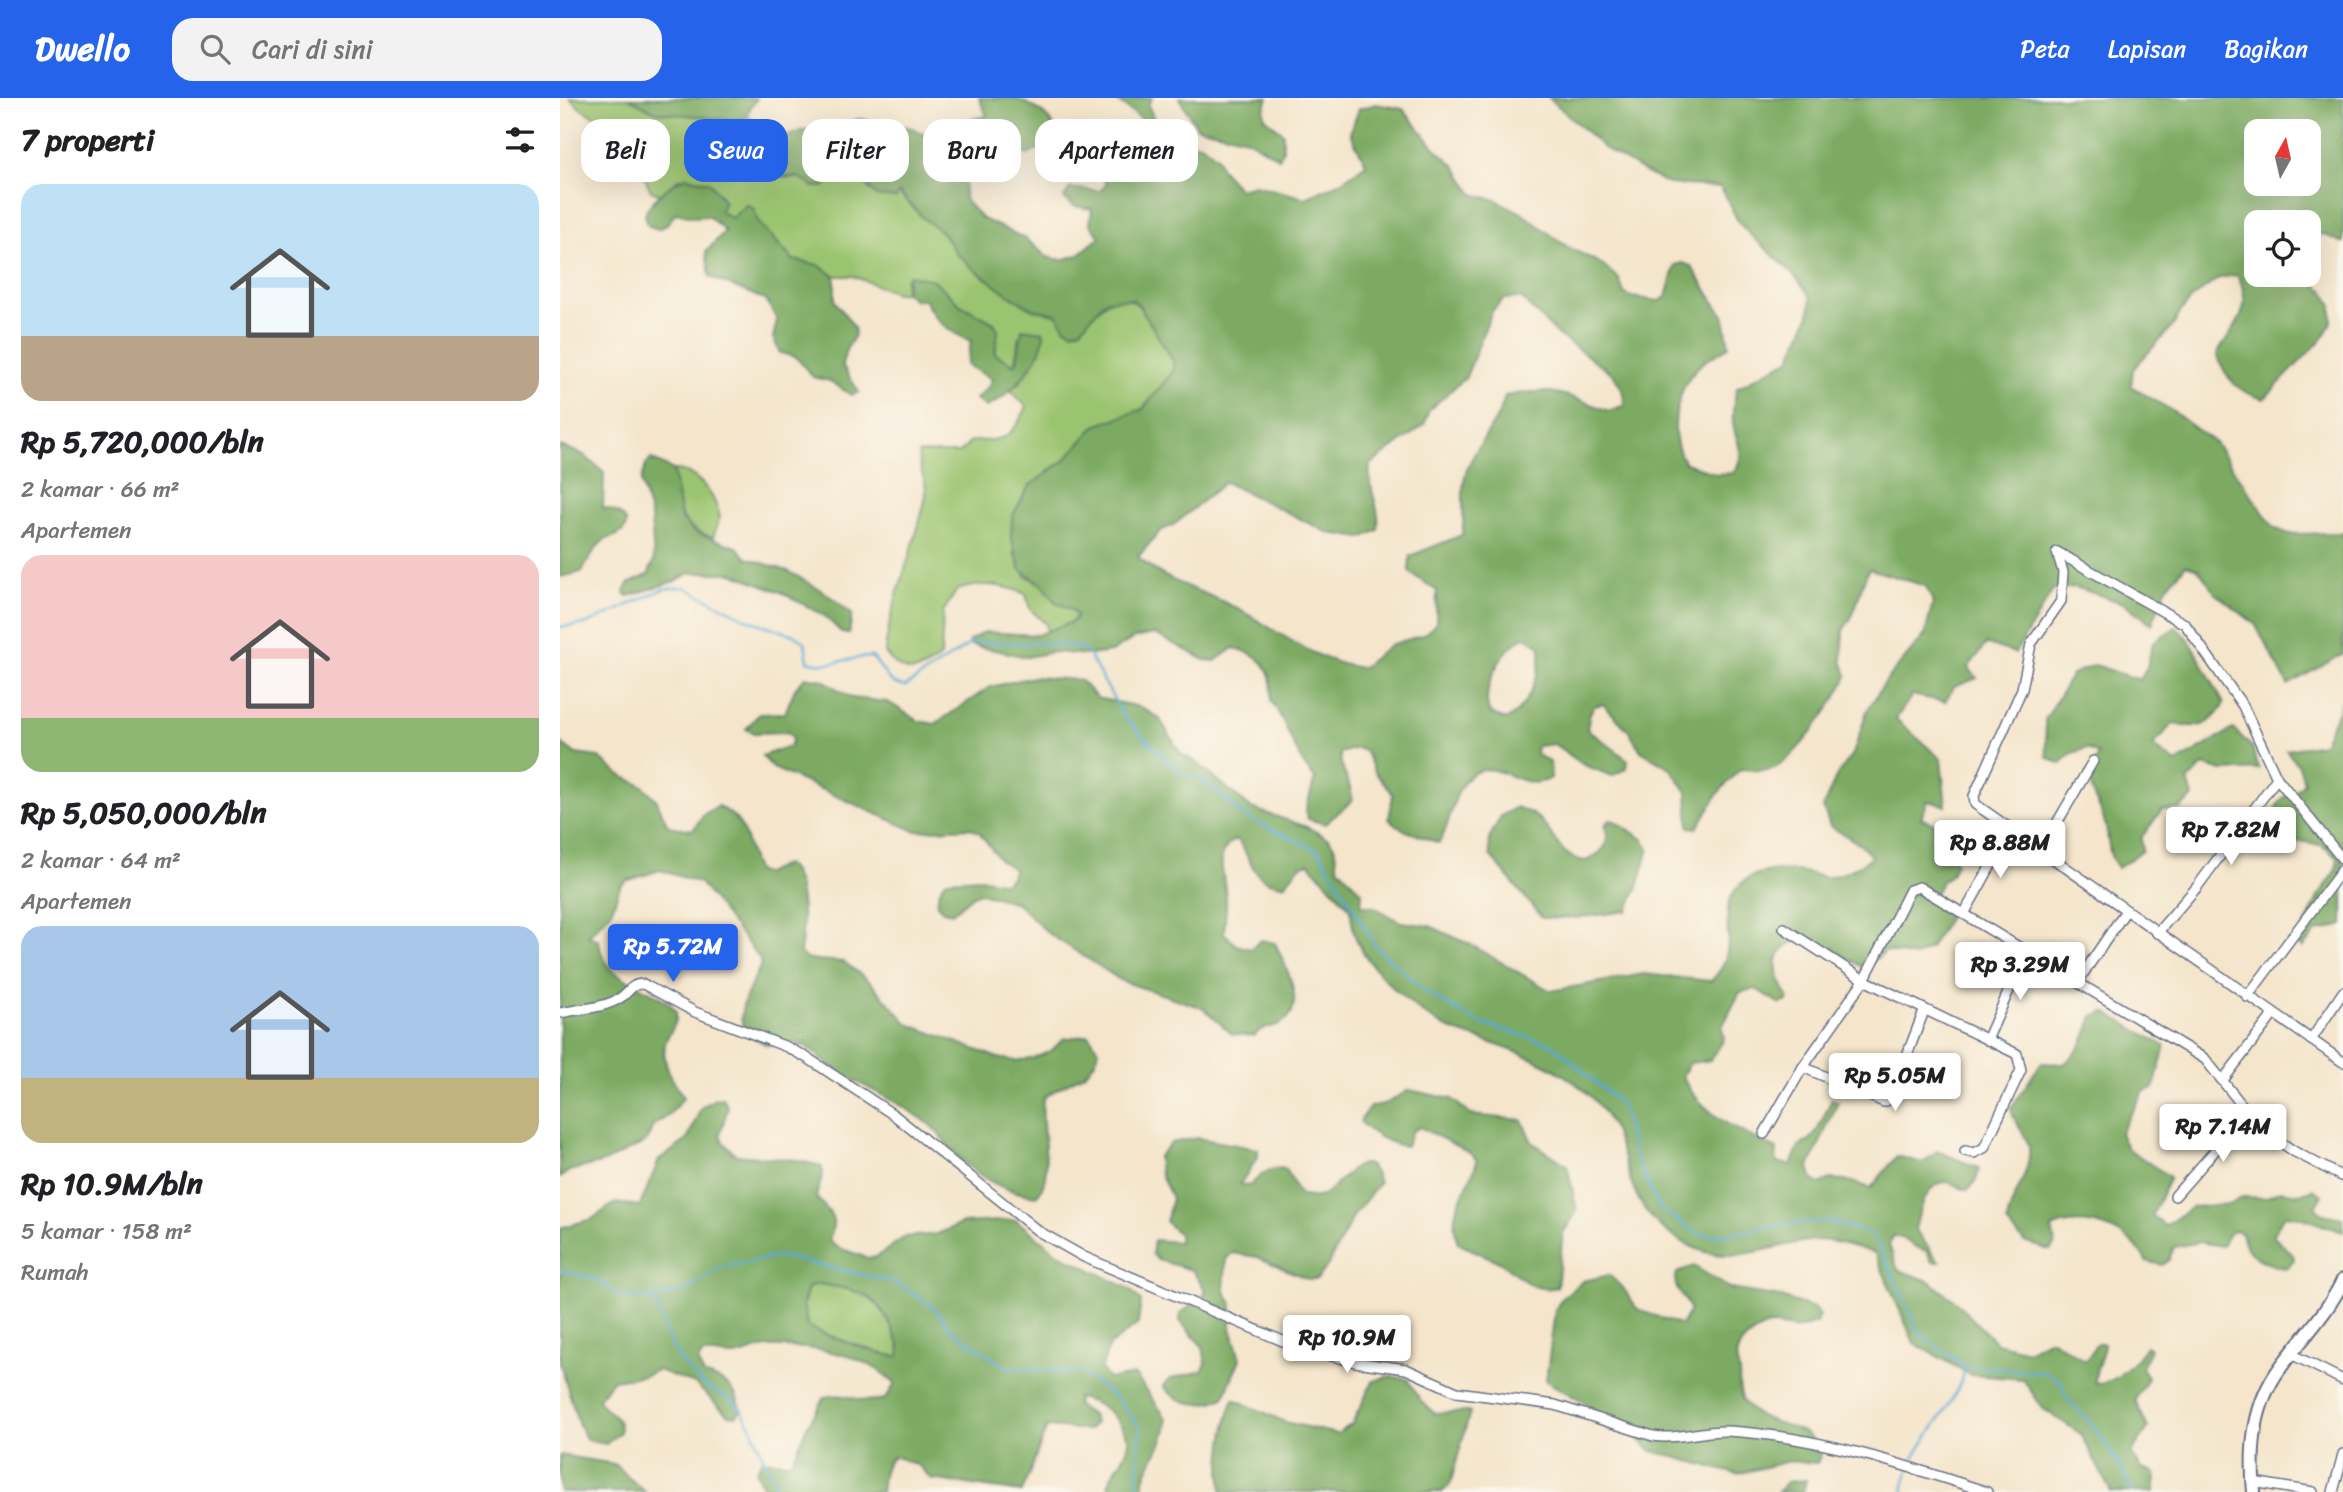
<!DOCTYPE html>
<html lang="id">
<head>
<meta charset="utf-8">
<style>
	body { margin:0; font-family:Sriracha,sans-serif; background:#f2f2f2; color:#202124; height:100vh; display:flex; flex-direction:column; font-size:26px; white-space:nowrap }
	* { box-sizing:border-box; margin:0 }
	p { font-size:23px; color:#757577 }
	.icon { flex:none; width:38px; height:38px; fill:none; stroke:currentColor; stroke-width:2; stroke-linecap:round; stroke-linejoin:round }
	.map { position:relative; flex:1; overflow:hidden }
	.side { display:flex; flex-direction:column; background:#fff; width:560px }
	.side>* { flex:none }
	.hud { position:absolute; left:21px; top:21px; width:665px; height:63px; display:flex; gap:14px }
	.needle { width:46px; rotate:8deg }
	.controls { position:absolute; left:1684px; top:21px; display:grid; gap:14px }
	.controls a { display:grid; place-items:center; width:77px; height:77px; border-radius:14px; background:#fff; box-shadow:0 7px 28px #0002; font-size:35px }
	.price { position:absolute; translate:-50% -60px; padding:0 16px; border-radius:7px; background:#fff; color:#222; font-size:23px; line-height:46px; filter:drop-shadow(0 2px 4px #0008) }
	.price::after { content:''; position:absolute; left:50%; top:42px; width:21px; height:16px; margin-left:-10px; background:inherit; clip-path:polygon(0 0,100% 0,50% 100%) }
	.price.active { background:#2563eb; color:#fff }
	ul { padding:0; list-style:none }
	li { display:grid; align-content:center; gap:14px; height:371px; padding:0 21px }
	li span { display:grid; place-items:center; height:217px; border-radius:21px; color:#555 }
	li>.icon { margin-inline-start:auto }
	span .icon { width:126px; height:126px; fill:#fffc; stroke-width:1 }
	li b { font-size:30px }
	h2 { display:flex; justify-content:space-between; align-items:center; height:84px; padding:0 21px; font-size:30px }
	.tag { padding:0 24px; border-radius:21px; background:#fff; box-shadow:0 7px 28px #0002; font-size:24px; line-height:63px }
	.tag.active { background:#2563eb; color:#fff }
	header { display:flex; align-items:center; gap:42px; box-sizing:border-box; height:98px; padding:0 35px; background:#2563eb; color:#fff }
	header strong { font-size:33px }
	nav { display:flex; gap:38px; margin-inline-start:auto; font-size:24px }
	.search { width:490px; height:63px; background:#f2f2f2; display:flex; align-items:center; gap:18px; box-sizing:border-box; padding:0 24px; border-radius:21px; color:#757577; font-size:26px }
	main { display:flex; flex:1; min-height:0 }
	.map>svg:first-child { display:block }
	.green { fill:#9bc470; stroke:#5b7a67; stroke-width:2 }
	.forest { fill:#7caa62; stroke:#4c6c60; stroke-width:2; fill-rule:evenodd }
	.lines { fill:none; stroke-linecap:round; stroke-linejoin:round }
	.stream { stroke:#58a8d2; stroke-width:2.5 }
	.street-casing { stroke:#676f84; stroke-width:12 }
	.secondary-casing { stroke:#676f84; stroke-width:16 }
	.street { stroke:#fff; stroke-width:9 }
	.secondary { stroke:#fff; stroke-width:12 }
</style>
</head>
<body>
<header>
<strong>Dwello</strong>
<div class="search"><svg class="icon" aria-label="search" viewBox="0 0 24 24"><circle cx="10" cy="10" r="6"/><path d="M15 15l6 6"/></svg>Cari di sini</div>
<nav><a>Peta</a><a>Lapisan</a><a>Bagikan</a></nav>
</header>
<main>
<section class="side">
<h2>7 properti<svg class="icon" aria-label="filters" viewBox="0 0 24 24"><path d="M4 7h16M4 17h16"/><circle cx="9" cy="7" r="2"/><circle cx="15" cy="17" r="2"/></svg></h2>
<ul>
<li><span style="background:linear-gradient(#bfe0f5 70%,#b9a48a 0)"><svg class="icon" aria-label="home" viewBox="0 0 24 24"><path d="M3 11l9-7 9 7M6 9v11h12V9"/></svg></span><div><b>Rp 5,720,000/bln</b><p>2 kamar · 66 m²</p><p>Apartemen</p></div></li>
<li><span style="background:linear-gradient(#f6c9c9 75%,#8fb573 0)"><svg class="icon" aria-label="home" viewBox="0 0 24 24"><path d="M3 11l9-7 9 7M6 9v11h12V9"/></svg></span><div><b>Rp 5,050,000/bln</b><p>2 kamar · 64 m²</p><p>Apartemen</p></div></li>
<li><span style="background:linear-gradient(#a9c7e8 70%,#c2b280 0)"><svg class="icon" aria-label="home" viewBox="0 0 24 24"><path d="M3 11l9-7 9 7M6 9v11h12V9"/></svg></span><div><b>Rp 10.9M/bln</b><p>5 kamar · 158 m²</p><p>Rumah</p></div></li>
</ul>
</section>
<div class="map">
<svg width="1783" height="1394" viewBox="0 0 1783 1394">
	<rect width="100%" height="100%" fill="#fbf7ec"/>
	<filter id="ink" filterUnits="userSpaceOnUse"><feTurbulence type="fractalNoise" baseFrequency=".0143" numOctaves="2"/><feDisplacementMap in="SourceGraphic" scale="14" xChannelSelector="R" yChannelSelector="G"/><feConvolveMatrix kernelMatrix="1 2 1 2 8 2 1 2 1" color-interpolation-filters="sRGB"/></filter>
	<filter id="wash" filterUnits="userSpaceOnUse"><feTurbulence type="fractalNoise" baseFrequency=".00686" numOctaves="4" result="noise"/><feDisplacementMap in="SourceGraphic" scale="28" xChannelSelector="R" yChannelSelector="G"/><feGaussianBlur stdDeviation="1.57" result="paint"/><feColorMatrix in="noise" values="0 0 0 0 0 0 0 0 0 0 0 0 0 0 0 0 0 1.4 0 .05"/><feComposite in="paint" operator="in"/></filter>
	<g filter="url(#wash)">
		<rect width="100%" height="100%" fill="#f4e5cb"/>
		<g class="green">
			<path d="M10,0H69L96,14L171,22H180L187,17L221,41L214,69L223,80H240L254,89H263L284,75H299L310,92L338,94L363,120L382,134L397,156L415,172L450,198L473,211L496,216L505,230L521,231C570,165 585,216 613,263L614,272L583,311L535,328L504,363L489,372L454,455L466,478L483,487L495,504L511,511L517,518L512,524L487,534L486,526L470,511L466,496C442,486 422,484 397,492L383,514L381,559C358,575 345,581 325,555C330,502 354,454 365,402C370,382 356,371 359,355H400L411,343C446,343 451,340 467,309L449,291L461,284L459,238L455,267L435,257L438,232L434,225L400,207L374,182L345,181V194L336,195L293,178H275L258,167L233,162L198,124L187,107L172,120L160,113L164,103C151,84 141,78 118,81L102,97L91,93L84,78L63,62L43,23L20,10Z"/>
			<path d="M113,372C136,371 155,397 160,419L153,439C115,430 117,406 113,372Z"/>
			<path d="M259,1186C297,1192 317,1194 333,1233C337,1243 342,1248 339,1259C329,1260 257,1234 247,1227L243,1207L248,1190Z"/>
		</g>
		<g class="forest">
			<path d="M69,0H197L184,20L176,22L96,14Z"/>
			<path d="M419,0C429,0 444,0 454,0C471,6 496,19 497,40L468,57L452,50L427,49L398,33L395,24L427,18Z"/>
			<path d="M553,0H592L588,7L595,23L587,25Z"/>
			<path d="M619,0H708L704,12L705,20L723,35V52L719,60L687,41L637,29Z"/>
			<path d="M989,0H1783V145L1763,136L1748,138V124H1696V177H1744L1764,193L1772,207V223L1763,240L1704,301C1678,294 1666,282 1657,256C1674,228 1696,211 1677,177L1659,180L1632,200L1621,213L1613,228L1573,271L1571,288L1614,314L1655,345L1714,430L1729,436L1783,435V556L1728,587L1695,526L1655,495L1638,471L1626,467L1606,490L1592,526L1563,505L1515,489L1493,492L1455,555L1426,546L1408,570L1417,580L1394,589L1385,604L1352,597L1336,621L1381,661L1386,708L1368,703L1361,720L1379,728L1386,724L1392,727L1385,742L1396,765L1391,777L1381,784L1371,803L1389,819L1370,850L1355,859L1326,853L1304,870L1273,851L1244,839C1209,852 1212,872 1228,899L1227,903L1220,906L1196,891L1180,894L1162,929L1164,941L1151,962L1130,965L1122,978C1141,1017 1180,1034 1217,1051L1216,1064L1231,1067L1239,1048L1250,1042L1258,1031L1272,1001L1278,1004L1249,1069L1253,1082L1260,1086L1271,1081L1285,1082L1311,1090L1337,1058L1363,1065L1377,1053L1419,1070L1416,1083L1408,1092C1400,1091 1393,1084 1386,1084C1367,1083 1358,1118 1355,1131L1379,1164H1372L1367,1153C1353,1151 1343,1137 1333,1138L1329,1147L1338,1172L1369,1183L1395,1203L1436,1245L1468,1253L1490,1241L1526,1263L1537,1245H1544C1544,1260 1534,1269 1535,1284L1539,1286C1558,1284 1576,1263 1586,1248L1590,1251L1582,1269L1588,1280L1575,1302L1588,1330L1571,1355L1582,1371L1595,1375L1594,1394H1551L1521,1336L1482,1310L1463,1281L1411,1277L1354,1245L1315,1155C1297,1150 1276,1142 1258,1142C1217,1144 1177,1168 1137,1151C1045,1111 1084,1045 1025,993C988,960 941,949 895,933C864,922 812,875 798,845C791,832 793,823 790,810L749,765L740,768L724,787C690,784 693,762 677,741C651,752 666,780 666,801C667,813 664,824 664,835L676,847L691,851L701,842L715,845C723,864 749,907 723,924C713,931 702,927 694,938L672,936L643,910L562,883L488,835L457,805L421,795L413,797L392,815L383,813L377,807C378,796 379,790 387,782L420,780L445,785L451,779L453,771L441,763L419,734L410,730L355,733L213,670L202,658L230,648L233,640L227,634L193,635L186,631L199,616L225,615L235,591L245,579L263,582L292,600L328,604L359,623L375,626L430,589L473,579L520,582L537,600L580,609L599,620L621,656L636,664L691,710L747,729L769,741L774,748L778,769L802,794L801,807L814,809L841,824L870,828L911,847L991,893L1084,876L1151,883C1185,850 1153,817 1178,789C1195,769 1225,771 1248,775C1255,776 1263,780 1269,779C1286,776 1299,769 1312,759L1301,747L1270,728L1263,709L1277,677L1293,656L1307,613L1325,584L1365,537L1373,504L1366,488L1309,471C1297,493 1300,512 1283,532L1282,562L1287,578C1279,599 1234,664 1212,671C1202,674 1190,671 1180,671L1159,694L1137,730L1129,729L1127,694L1110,670L1081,653L1068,632L1043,606L1034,608L1030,615L1027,631L1068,662L1067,670L1052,678L1024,667L994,646L977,648L976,656L990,664L991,680C968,695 945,668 922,672C892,678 893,725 879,745L844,732L829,721L833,696L816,676L805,653L797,650L780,655C779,673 793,685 792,703L765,726L748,721L746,712L755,680C733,658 730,628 711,603C715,573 703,556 673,550L655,563L645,562L595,536L574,540L551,554L529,557L493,554L467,559L411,547L409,543L424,534L477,537L512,524L517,518L511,511L495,504L483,487L460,471L451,438L452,419L469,388L504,363L535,328L583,311L614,272L613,263L579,207L572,201L546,202L521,231L513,234L505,230L496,216L473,211L450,198L415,172L397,156L382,134L363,120L339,94L336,100L316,98L299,75H284L263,89H254L240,80L215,77L214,69L221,41L244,32L268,31L299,21L352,30L399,56L406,71L404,95L406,103L421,120L466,141L487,159L502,162L518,157L540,139L530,126L532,111L514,108L504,100L510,90L540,93L546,87L544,77L526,64V56L534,45L571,52L619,44L641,46L657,59L661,71L679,91L695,87L746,100L781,84L806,66L790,35L799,11L816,6L843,11L874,49L896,69L913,96L936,102L960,114L1006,148L1040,165L1059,181L1064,195L1071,199L1099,203L1106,199L1115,167L1123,165L1131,168L1164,219L1169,248C1160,256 1146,260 1138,269C1115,293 1107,338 1125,365L1156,376L1173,375C1188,356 1175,344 1173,325C1172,313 1174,302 1177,290L1230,261L1249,218L1251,200C1233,170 1204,152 1181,127C1173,118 1170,102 1160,89L1109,86L1090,77L1044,50ZM1696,33H1748V86H1696ZM961,200L998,237L1053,276L1062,291L1065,307L1049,313C1002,296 997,288 945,298C939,325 917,345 907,371C899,393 906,415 902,437L850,458L849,474L877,493L876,526L863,537L830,547L802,570C755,565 714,529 672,508C639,491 606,485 578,459L600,433L615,426L665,384L769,435L802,440L818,432C821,408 807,391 810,367L864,327L869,312L906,279L932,213L944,201ZM965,539L980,548C982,573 969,611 945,622L929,614C920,590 943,548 965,539Z"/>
			<path d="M126,79L149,84L164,103L160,113L172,120L187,106L194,111L198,124L233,162L258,167L275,178V203L294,229L295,237L286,252L282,267L299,294L291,297L270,283L253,279L236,259L220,255L213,240L217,222L206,202L150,179L146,154L165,133L148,118L132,119L116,115L105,128L98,131L89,128C86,123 83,118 87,112C93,101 114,83 126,79Z"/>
			<path d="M348,177L374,182L400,207L434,225L438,232L435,256L455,267L457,263L462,231L484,234C484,261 450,299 426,309L416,301L429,288L432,281L407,267L411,243C388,234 375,223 364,201L355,202L345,194Z"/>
			<path d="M0,348L22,356L44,374L43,410C55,412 78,422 59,436C55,439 49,439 44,442C34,450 28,463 22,474L0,479Z"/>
			<path d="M91,361L113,372L121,420L134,434L177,449L187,460L228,473L266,495L292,516L289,536L282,535L265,518L221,494L172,475H130L115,483L68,498L64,494L68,486L88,477L94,462L91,419L81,384L86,366Z"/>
			<path d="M1616,529L1630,543L1664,606C1649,631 1639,630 1612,626L1593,648L1616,665L1673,631L1692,649L1699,671L1662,673L1644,667L1628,682L1633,699L1619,711L1602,712L1581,740L1582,753L1558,770C1549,758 1549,749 1547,734C1541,696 1521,703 1538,656L1527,650L1510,656L1501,666L1487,659L1485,622L1512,576L1535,567L1580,582L1587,569L1593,544Z"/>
			<path d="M1783,602V827L1756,834L1742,850L1737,845L1758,799L1776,773L1778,760L1761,747L1739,743L1725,752L1705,742C1706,732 1715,708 1722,701C1731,693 1738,694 1744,684L1739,668L1726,652L1763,646Z"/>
			<path d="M0,644L16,656L38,659L60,677L83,688L96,701L108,728L133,732L143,717L158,708C191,725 183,744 197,774L205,776L226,766C245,780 244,834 240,855L246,861L284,864L310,884L348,926L438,960L456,963L474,960L491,953L503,941L529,937L538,951C537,980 500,984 483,1001C479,1029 496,1082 476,1098C445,1094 420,1081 397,1058C386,1046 378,1032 365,1023C338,1003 309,992 281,975C244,953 256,940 206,947C199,942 188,938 184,930C174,913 195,882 201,866L199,860L140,785L100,772L66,783L60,789L51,814L28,838L39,842C42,887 92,884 116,913C117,925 114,928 108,938C97,959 112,983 124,999L109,1017L93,1028L86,1044L44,1064L9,1073L0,1080Z"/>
			<path d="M956,709C965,713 974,715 981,723C996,739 1000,760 1026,763C1043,755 1051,747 1045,727L1051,721L1083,741L1089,750L1078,789L1067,813L1015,820H982L930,757L929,741L933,733L941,718Z"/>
			<path d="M1545,914L1605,948L1594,990L1584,993L1560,1035L1567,1050L1610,1079L1592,1118L1605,1128L1632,1109L1671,1106L1682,1099L1705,1100L1720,1093L1740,1096L1753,1091L1762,1097L1755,1109L1762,1116L1783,1120V1134L1739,1119L1724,1117L1713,1137L1733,1157L1734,1162L1727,1170C1716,1170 1699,1162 1691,1155C1682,1147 1687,1138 1676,1132L1669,1135L1662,1148L1639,1144L1614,1149L1609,1162L1602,1167L1586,1163C1571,1131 1523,1115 1492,1130L1495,1146L1490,1152L1464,1144L1447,1125C1449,1100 1472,1075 1469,1050C1467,1035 1453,1026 1451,1010L1481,965L1504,966C1521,953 1527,938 1533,918Z"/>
			<path d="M849,992L892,1001L911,1017L962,1022L972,1044L1007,1067L1017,1113L1003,1135L997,1189C970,1196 960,1176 939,1164C926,1157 911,1152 898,1145C886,1110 908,1095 917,1063L912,1056L860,1029L852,1033L846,1048C831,1047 809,1035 800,1023L810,1009L827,1005Z"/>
			<path d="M163,1000L168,1009L160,1036L163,1044L176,1057L236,1062L261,1068L263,1075L256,1099C272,1117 278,1119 269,1142L276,1149L308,1160L316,1159L345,1139L377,1136L403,1125L456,1122L499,1156L570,1191L581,1203L578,1226L549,1248L541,1271L549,1281L575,1277L607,1321C607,1349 583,1367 582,1394H548C547,1372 569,1363 569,1341C555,1316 545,1305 517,1300V1308L532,1317L535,1325L529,1332L487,1329L462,1394L371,1381L359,1368L335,1358C322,1365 323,1380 321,1394H205L196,1374L202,1362L228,1364L233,1362L246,1330L265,1299C287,1293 299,1307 325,1301L335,1286C304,1253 252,1248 209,1249C197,1249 185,1258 172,1258C161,1258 152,1253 141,1257L138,1265L144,1277C156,1279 169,1285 175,1296C180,1303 176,1305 182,1312L176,1318L168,1317L135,1286L98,1272L82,1278L53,1282L38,1301C45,1315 61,1316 60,1334L46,1346L27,1342L19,1327L0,1265V1130L32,1121L55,1105L80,1108L99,1062L127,1042L141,1010L155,1001ZM259,1186C297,1192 317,1194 333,1233C337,1242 342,1247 339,1258C328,1260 257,1235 247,1227L243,1207L248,1189Z"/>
			<path d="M637,1040L698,1051V1059L680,1086L689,1088C701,1078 709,1067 726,1071L739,1096C748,1100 758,1101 766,1095C783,1084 806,1042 819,1085L794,1117L768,1167L757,1181H748L697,1159L672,1155L666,1161L664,1191L672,1206L671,1230L680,1261L664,1299C644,1310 618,1308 603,1288L610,1281L642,1273L646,1266L643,1249L620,1223V1215L642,1201L646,1193L632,1172L598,1162L592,1156L594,1142L619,1144V1136L606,1124L612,1100L600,1076L598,1059L611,1045Z"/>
			<path d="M1134,1168L1171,1191L1221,1199L1254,1210L1259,1217L1256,1225C1251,1226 1245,1229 1240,1230C1227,1232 1217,1223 1204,1229C1187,1238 1171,1250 1178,1269C1181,1279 1177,1289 1182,1300C1194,1325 1225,1323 1246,1336C1253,1340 1257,1349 1261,1357L1257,1365L1229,1363L1177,1376L1092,1353L1074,1337L1049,1327L1028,1307L986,1283L995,1212L1002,1200L1023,1183L1049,1177L1063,1190L1078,1212L1121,1227L1130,1212C1125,1196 1111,1194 1117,1175Z"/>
			<path d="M829,1278L847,1281L861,1303L874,1315L910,1314L890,1387L882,1394H662C659,1366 663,1327 674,1301L725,1324L777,1336L792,1326L813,1283Z"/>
			<path d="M0,1357L54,1366L85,1394H0Z"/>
			<path d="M1246,1382L1243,1394H1218L1227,1384Z"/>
		</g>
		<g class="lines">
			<g class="stream">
				<path d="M0,529L27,526L103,491L124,489L189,522L234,537L245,544L248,563C269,571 290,558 312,559C323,570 329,590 346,588L411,545H479L519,549L529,557L564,619L617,673L643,682L686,719L759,753L817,850L869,896L917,924L992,946L1062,1007L1075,1059L1100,1111L1136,1134L1153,1138L1234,1125L1269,1123L1311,1136L1321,1151L1359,1236L1405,1268L1487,1275L1501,1283L1506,1299L1534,1329L1564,1375L1572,1394"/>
				<path d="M0,1172L38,1182L61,1199L95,1200L125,1193L159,1170L220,1158L335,1184L375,1210L390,1231L446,1269L523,1275L555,1299L580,1329L577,1394"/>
				<path d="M95,1200C104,1234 116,1265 145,1287C155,1295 169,1298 177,1307C197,1329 202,1368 220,1394"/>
				<path d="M1343,1394C1349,1346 1396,1315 1405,1268"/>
			</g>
		</g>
	</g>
	<g filter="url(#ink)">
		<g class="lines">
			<g class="street-casing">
				<g id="street">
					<path d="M1497,454L1503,474L1501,503L1471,546L1462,591L1414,698L1415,706L1783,964"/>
					<path d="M1497,454L1625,526L1683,608L1717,680L1783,762"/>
					<path d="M1480,754L1533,663"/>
					<path d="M1404,816L1450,733"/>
					<path d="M1224,830L1304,882L1457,956L1461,972L1424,1050L1414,1055L1405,1053"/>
					<path d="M1597,835L1637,789L1717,680"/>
					<path d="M1518,883L1565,814"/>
					<path d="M1687,899L1783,771"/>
					<path d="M0,915C18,911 45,910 60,900C70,894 70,886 83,886L135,914L227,949L249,961L334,1017L478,1133L524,1159L737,1249L795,1264L846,1271L897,1294L995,1307L1093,1338C1118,1342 1142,1332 1167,1333C1257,1338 1342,1366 1427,1394"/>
					<path d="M1427,942L1466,854"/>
					<path d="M1751,942L1783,894"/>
					<path d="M1243,969L1324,1004L1330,1001L1364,913"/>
					<path d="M1663,982L1713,917"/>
					<path d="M1204,1036L1243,969L1304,882L1350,792L1359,789L1645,961L1701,1031L1735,1054L1783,1079"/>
					<path d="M1615,1098L1658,1049L1683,1012"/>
					<path d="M1731,1256L1783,1282"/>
					<path d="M1693,1384L1753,1394"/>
					<path d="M1773,1394L1783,1356"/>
				</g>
			</g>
			<g class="secondary-casing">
				<path id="secondary" d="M1694,1394C1690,1350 1693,1307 1720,1270C1741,1241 1768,1215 1783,1182"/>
			</g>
			<use href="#street" class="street"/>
			<use href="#secondary" class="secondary"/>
		</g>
	</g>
</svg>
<div class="controls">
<a><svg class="needle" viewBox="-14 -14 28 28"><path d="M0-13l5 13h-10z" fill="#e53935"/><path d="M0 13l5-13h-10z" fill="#757577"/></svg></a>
<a><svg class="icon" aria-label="locate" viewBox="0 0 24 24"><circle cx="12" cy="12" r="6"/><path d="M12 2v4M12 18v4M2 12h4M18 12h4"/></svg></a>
</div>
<b class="price" style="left:1671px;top:769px">Rp 7.82M</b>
<b class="price" style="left:1440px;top:782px">Rp 8.88M</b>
<b class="price active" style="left:113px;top:886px">Rp 5.72M</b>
<b class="price" style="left:1460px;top:904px">Rp 3.29M</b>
<b class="price" style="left:1335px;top:1015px">Rp 5.05M</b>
<b class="price" style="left:1663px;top:1066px">Rp 7.14M</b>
<b class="price" style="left:787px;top:1277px">Rp 10.9M</b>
<div class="hud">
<a class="tag">Beli</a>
<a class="tag active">Sewa</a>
<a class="tag">Filter</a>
<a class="tag">Baru</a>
<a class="tag">Apartemen</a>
</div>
</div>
</main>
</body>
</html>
